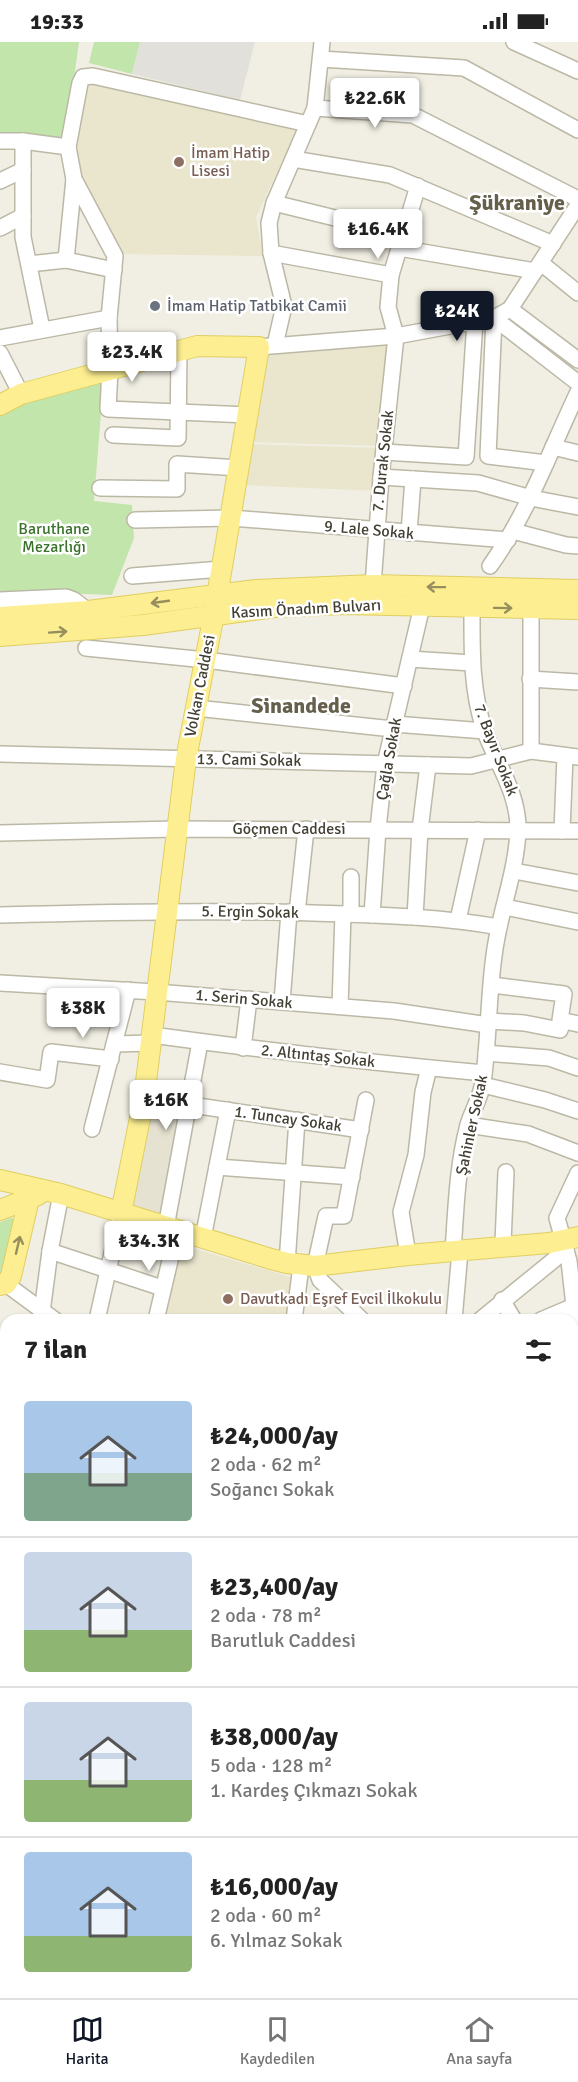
<!DOCTYPE html>
<html lang="tr">
<head>
<meta charset="utf-8">
<style>
	body { margin:0; font-family:Signika,sans-serif; background:#f2f2f2; color:#222; height:100vh; display:flex; flex-direction:column; font-size:22px; white-space:nowrap }
	* { box-sizing:border-box; margin:0 }
	p { font-size:20px; color:#767676 }
	.icon { flex:none; width:33px; height:33px; fill:none; stroke:currentColor; stroke-width:2; stroke-linecap:round; stroke-linejoin:round }
	.map { position:relative; flex:1; overflow:hidden }
	.panel { position:absolute; left:0px; top:1272px; width:579px; height:684px; display:flex; flex-direction:column; background:#fff; border-radius:18px 18px 0 0; box-shadow:0 2px 4px #0004 }
	.panel>* { flex:none }
	.price { position:absolute; translate:-50% -51px; padding:0 14px; border-radius:6px; background:#fff; color:#222; font-size:20px; line-height:39px; filter:drop-shadow(0 2px 3px #0008) }
	.price::after { content:''; position:absolute; left:50%; top:36px; width:18px; height:14px; margin-left:-9px; background:inherit; clip-path:polygon(0 0,100% 0,50% 100%) }
	.price.selected { background:#111827; color:#fff }
	ul { padding:0; list-style:none }
	li { display:flex; align-items:center; gap:18px; height:150px; padding:0 24px }
	li+li { border-top:2px solid #e0e0e0 }
	li span { display:grid; place-items:center; flex:none; width:168px; height:120px; border-radius:6px; color:#555 }
	li>.icon { margin-inline-start:auto }
	span .icon { width:72px; height:72px; fill:#fffc; stroke-width:1 }
	li b { font-size:26px }
	h2 { display:flex; justify-content:space-between; align-items:center; height:72px; padding:0 24px; font-size:26px }
	.status { display:flex; justify-content:space-between; align-items:center; height:42px; padding:0 30px; background:#fff; direction:ltr }
	.status svg { height:16px; fill:currentColor }
	.tabs { display:flex; justify-content:space-around; align-items:center; height:84px; border-top:2px solid #e0e0e0; background:#fff; font-size:16px; color:#767676 }
	.tabs a { display:grid; justify-items:center; gap:3px }
	.tabs .selected { color:#111827 }
	.map>svg:first-child { display:block }
	.residential { fill:#e5e2d1 }
	.education { fill:#eae6cd }
	.green { fill:#c2e5ac }
	.parking { fill:#e1e0db }
	.lines { fill:none; stroke-linecap:round; stroke-linejoin:round }
	.minor-casing { stroke:#bcb8a6; stroke-width:18 }
	.major-casing { stroke:#e0ce62; stroke-width:22 }
	.minor { stroke:#fff; stroke-width:15 }
	.major { stroke:#fcee91; stroke-width:20 }
	.oneway { stroke:#968e5d }
	.education-dot { fill:#8d6e63; stroke:#fff; stroke-width:2 }
	.worship-dot { fill:#6b7280; stroke:#fff; stroke-width:2 }
	.labels { text-anchor:middle; dominant-baseline:central; stroke-width:5; stroke-linejoin:round; paint-order:stroke }
	.education-label { font-size:16px; fill:#785e54; stroke:#fff; text-anchor:start }
	.worship-label { font-size:16px; fill:#5b616d; stroke:#fff; text-anchor:start }
	.street-label { font-size:16px; fill:#433f33; stroke:#fff }
	.park-label { font-size:16px; fill:#397229; stroke:#fff }
	.district-label { font-size:22px; font-weight:bold; fill:#655f4b; stroke:#fff }
</style>
</head>
<body>
<div class="status"><b>19:33</b><svg viewBox="0 0 49 12"><path d="M0 12V9h3v3zM5 12V6h3v6zM10 12V3h3v9zM15 12V0h3v12zM26 1h20v11H26zM47 4h2v5h-2z"/></svg></div>
<div class="map">
<svg width="578" height="1956" viewBox="0 0 578 1956">
	<rect width="100%" height="100%" fill="#f1efe3"/>
	<path class="residential" d="M151,1060L183,1065L164,1177L130,1166Z"/>
	<g class="education">
		<path d="M85,40L298,86L256,175L263,214L118,212L79,135L74,106Z"/>
		<path d="M393,295L382,404L245,400L261,307Z"/>
		<path d="M245,402L381,406L378,449L238,443Z"/>
		<path d="M179,1202L294,1236L287,1278H160Z"/>
	</g>
	<g class="green">
		<path d="M0,0H79L66,95L0,94Z"/>
		<path d="M94,0H140L132,32L89,21Z"/>
		<path d="M104,333L94,459L132,463L134,496L112,553L57,551L0,554V370L23,355Z"/>
		<path d="M11,1176L20,1178L0,1237V1180Z"/>
	</g>
	<path class="parking" d="M140,0H255L240,58L132,32Z"/>
	<g class="lines">
		<g class="minor-casing">
			<g id="minor">
				<path d="M514,0L578,29"/>
				<path d="M321,17L464,26L578,88"/>
				<path d="M315,66L413,73L578,157"/>
				<path d="M0,99H23L68,105"/>
				<path d="M23,99V195L42,287"/>
				<path d="M293,117L390,133L553,202"/>
				<path d="M0,139L23,128"/>
				<path d="M274,161L404,193"/>
				<path d="M0,186L23,174"/>
				<path d="M399,206L535,229"/>
				<path d="M271,211L391,233"/>
				<path d="M66,218L74,137"/>
				<path d="M541,221L578,251"/>
				<path d="M29,222L66,218L114,228"/>
				<path d="M510,267L578,318"/>
				<path d="M494,276L488,414L546,421"/>
				<path d="M494,276L578,341"/>
				<path d="M0,296L109,276"/>
				<path d="M275,303L284,264L271,211L269,181L274,161L315,66L322,0"/>
				<path d="M259,305L396,294L494,276L510,267L578,163"/>
				<path d="M0,311L21,352"/>
				<path d="M248,373L108,367L110,327L109,276L115,214L74,137L68,105L80,41L83,35L93,34L308,82"/>
				<path d="M113,393L178,396L179,309"/>
				<path d="M553,405L578,411"/>
				<path d="M384,410L466,415L475,279"/>
				<path d="M381,435L478,441L531,456L578,465"/>
				<path d="M100,446L177,447V422L239,426"/>
				<path d="M135,478L231,476L508,498"/>
				<path d="M513,489L566,503L578,504"/>
				<path d="M409,491L413,437"/>
				<path d="M490,524C529,469 549,411 578,350"/>
				<path d="M132,534L222,527"/>
				<path d="M373,543L381,435L396,294L388,265L391,233L418,144"/>
				<path d="M0,558L66,555L74,558L88,569"/>
				<path d="M531,567V709"/>
				<path d="M86,606L206,618L404,644"/>
				<path d="M410,617L472,621"/>
				<path d="M530,637L578,640"/>
				<path d="M196,666L393,687"/>
				<path d="M394,682L485,689"/>
				<path d="M0,712L471,724L531,709L578,715"/>
				<path d="M562,789L565,714"/>
				<path d="M0,791L176,787L578,789"/>
				<path d="M514,829L578,841"/>
				<path d="M505,865L578,880"/>
				<path d="M297,871L306,787"/>
				<path d="M351,872V835"/>
				<path d="M0,873C105,870 209,868 313,871C376,873 437,874 499,885"/>
				<path d="M372,873L378,787L385,722L422,564"/>
				<path d="M415,875L420,788L428,723"/>
				<path d="M458,878L478,788"/>
				<path d="M0,941L156,950L394,969L488,983"/>
				<path d="M492,943L564,952L560,978L578,982"/>
				<path d="M282,960L289,870"/>
				<path d="M340,964L343,872"/>
				<path d="M488,979L524,981L560,988L563,979"/>
				<path d="M152,993C262,1008 373,1021 484,1031"/>
				<path d="M115,1002L151,1001"/>
				<path d="M243,1006L249,957"/>
				<path d="M486,1011L549,1016L578,1026"/>
				<path d="M0,1030L47,1038L51,1010L111,1017"/>
				<path d="M483,1043L545,1058L578,1069"/>
				<path d="M144,1056L361,1088"/>
				<path d="M468,1083L528,1092L578,1111"/>
				<path d="M92,1087L128,948"/>
				<path d="M217,1125L352,1135"/>
				<path d="M578,1131L557,1176L569,1219L578,1300"/>
				<path d="M166,1185L200,1000"/>
				<path d="M203,1196L228,1068"/>
				<path d="M503,1201L506,1130"/>
				<path d="M50,1209L162,1246"/>
				<path d="M453,1209C456,1168 457,1124 468,1083C472,1069 481,1055 483,1040C489,999 488,956 494,914C499,871 516,832 518,789C519,751 496,721 484,687C471,647 472,607 472,565"/>
				<path d="M408,1213L401,1170L416,1113L423,1050L429,1026"/>
				<path d="M287,1221L297,1078"/>
				<path d="M6,1242L55,1278"/>
				<path d="M502,1258L514,1278"/>
				<path d="M42,1270L50,1209L61,1152"/>
				<path d="M97,1278L121,1171"/>
				<path d="M156,1278L177,1189"/>
				<path d="M294,1278L301,1224"/>
				<path d="M362,1278L320,1238L315,1224L326,1174H344L366,1058"/>
				<path d="M454,1278L460,1209"/>
				<path d="M480,1278L566,1208"/>
				<path d="M541,1278L574,1264"/>
				<path d="M573,1365L578,1364"/>
				<path d="M0,1368L6,1366"/>
				<path d="M573,1414L578,1413"/>
				<path d="M573,1476L578,1475"/>
				<path d="M573,1509L578,1518"/>
				<path d="M0,1537L6,1535"/>
				<path d="M0,1565L6,1585"/>
				<path d="M573,1579L578,1581"/>
				<path d="M0,1612L6,1611"/>
				<path d="M573,1638L578,1639"/>
				<path d="M0,1640L3,1639"/>
				<path d="M0,1677L6,1676"/>
				<path d="M573,1686H578"/>
				<path d="M573,1746H578"/>
				<path d="M0,1765L6,1767"/>
				<path d="M573,1798H578"/>
				<path d="M0,1809L6,1811"/>
				<path d="M573,1842H578"/>
				<path d="M0,1857L6,1858"/>
				<path d="M573,1887H578"/>
				<path d="M0,1911L6,1912"/>
				<path d="M573,1938L578,1937"/>
				<path d="M345,1950L370,1956"/>
				<path d="M419,1950L420,1956"/>
				<path d="M458,1950L459,1956"/>
				<path d="M194,1956L195,1950"/>
				<path d="M247,1956L248,1950"/>
				<path d="M299,1956L300,1950"/>
				<path d="M505,1956L506,1950"/>
				<path d="M523,1956L524,1950"/>
			</g>
		</g>
		<g class="major-casing">
			<g id="major">
				<path d="M0,363L21,352L197,304L259,305L214,572L186,717L144,1056L121,1171"/>
				<path d="M0,575L88,569L256,548L373,543L578,548"/>
				<path d="M0,594L143,583L275,565L343,562L578,567"/>
				<path d="M0,1138L61,1152L271,1217L287,1221L315,1224L408,1213L549,1201L578,1195"/>
				<path d="M0,1168L38,1153"/>
				<path d="M0,1243L6,1242L11,1234L29,1157"/>
				<path d="M0,1443L6,1458"/>
				<path d="M136,1950L137,1956"/>
			</g>
		</g>
		<use href="#minor" class="minor"/>
		<use href="#major" class="major"/>
	</g>
	<defs><path id="oneway-shaft" d="M-6 0H5M1.5-3L5.5 0L1.5 3" fill="none" stroke-width="1.6" stroke-linecap="round" stroke-linejoin="round" transform="scale(1.5)"/></defs>
	<g class="oneway">
		<use href="#oneway-shaft" transform="translate(436 545) rotate(-179)"/>
		<use href="#oneway-shaft" transform="translate(160 560) rotate(172)"/>
		<use href="#oneway-shaft" transform="translate(503 566) rotate(1)"/>
		<use href="#oneway-shaft" transform="translate(58 590) rotate(-4)"/>
		<use href="#oneway-shaft" transform="translate(18 1203) rotate(-77)"/>
	</g>
	<g class="education-dot">
		<circle cx="179" cy="120" r="6"/>
		<circle cx="228" cy="1257" r="6"/>
	</g>
	<circle class="worship-dot" cx="155" cy="264" r="6"/>
	<g class="labels">
		<g class="education-label">
			<text x="191" y="111">İmam Hatip<tspan x="191" dy="18">Lisesi</tspan></text>
			<text x="240" y="1257">Davutkadı Eşref Evcil İlkokulu</text>
		</g>
		<g class="worship-label">
			<text x="167" y="264">İmam Hatip Tatbikat Camii</text>
		</g>
		<g class="street-label">
			<text transform="translate(383 419) rotate(-84)">7. Durak Sokak</text>
			<text transform="translate(369 488) rotate(5)">9. Lale Sokak</text>
			<text transform="translate(306 567) rotate(-3)">Kasım Önadım Bulvarı</text>
			<text transform="translate(200 644) rotate(-79)">Volkan Caddesi</text>
			<text transform="translate(496 708) rotate(69)">7. Bayır Sokak</text>
			<text transform="translate(389 717) rotate(-80)">Çağla Sokak</text>
			<text transform="translate(249 718) rotate(1)">13. Cami Sokak</text>
			<text x="289" y="787">Göçmen Caddesi</text>
			<text transform="translate(250 870) rotate(1)">5. Ergin Sokak</text>
			<text transform="translate(244 957) rotate(5)">1. Serin Sokak</text>
			<text transform="translate(318 1014) rotate(6)">2. Altıntaş Sokak</text>
			<text transform="translate(288 1077) rotate(8)">1. Tuncay Sokak</text>
			<text transform="translate(472 1083) rotate(-78)">Şahinler Sokak</text>
		</g>
		<g class="park-label">
			<text x="54" y="487">Baruthane<tspan x="54" dy="18">Mezarlığı</tspan></text>
		</g>
		<g class="district-label">
			<text x="517" y="160">Şükraniye</text>
			<text x="301" y="663">Sinandede</text>
		</g>
	</g>
</svg>
<b class="price" style="left:375px;top:87px">₺22.6K</b>
<b class="price" style="left:378px;top:218px">₺16.4K</b>
<b class="price selected" style="left:457px;top:300px">₺24K</b>
<b class="price" style="left:132px;top:341px">₺23.4K</b>
<b class="price" style="left:83px;top:997px">₺38K</b>
<b class="price" style="left:166px;top:1089px">₺16K</b>
<b class="price" style="left:149px;top:1230px">₺34.3K</b>
<section class="panel">
<h2>7 ilan<svg class="icon" aria-label="filters" viewBox="0 0 24 24"><path d="M4 7h16M4 17h16"/><circle cx="9" cy="7" r="2"/><circle cx="15" cy="17" r="2"/></svg></h2>
<ul>
<li><span style="background:linear-gradient(#a9c7e8 60%,#7fa58c 0)"><svg class="icon" aria-label="home" viewBox="0 0 24 24"><path d="M3 11l9-7 9 7M6 9v11h12V9"/></svg></span><div><b>₺24,000/ay</b><p>2 oda · 62 m²</p><p>Soğancı Sokak</p></div></li>
<li><span style="background:linear-gradient(#c9d6e8 65%,#8fb573 0)"><svg class="icon" aria-label="home" viewBox="0 0 24 24"><path d="M3 11l9-7 9 7M6 9v11h12V9"/></svg></span><div><b>₺23,400/ay</b><p>2 oda · 78 m²</p><p>Barutluk Caddesi</p></div></li>
<li><span style="background:linear-gradient(#c9d6e8 65%,#8fb573 0)"><svg class="icon" aria-label="home" viewBox="0 0 24 24"><path d="M3 11l9-7 9 7M6 9v11h12V9"/></svg></span><div><b>₺38,000/ay</b><p>5 oda · 128 m²</p><p>1. Kardeş Çıkmazı Sokak</p></div></li>
<li><span style="background:linear-gradient(#a9c7e8 70%,#8fb573 0)"><svg class="icon" aria-label="home" viewBox="0 0 24 24"><path d="M3 11l9-7 9 7M6 9v11h12V9"/></svg></span><div><b>₺16,000/ay</b><p>2 oda · 60 m²</p><p>6. Yılmaz Sokak</p></div></li>
</ul>
</section>
</div>
<nav class="tabs">
<a class="selected"><svg class="icon" aria-label="map" viewBox="0 0 24 24"><path d="M3 6l6-2 6 2 6-2v14l-6 2-6-2-6 2zM9 4v14M15 6v14"/></svg>Harita</a>
<a><svg class="icon" aria-label="saved" viewBox="0 0 24 24"><path d="M7 4h10v16l-5-4-5 4z"/></svg>Kaydedilen</a>
<a><svg class="icon" aria-label="home" viewBox="0 0 24 24"><path d="M3 11l9-7 9 7M6 9v11h12V9"/></svg>Ana sayfa</a>
</nav>
</body>
</html>
